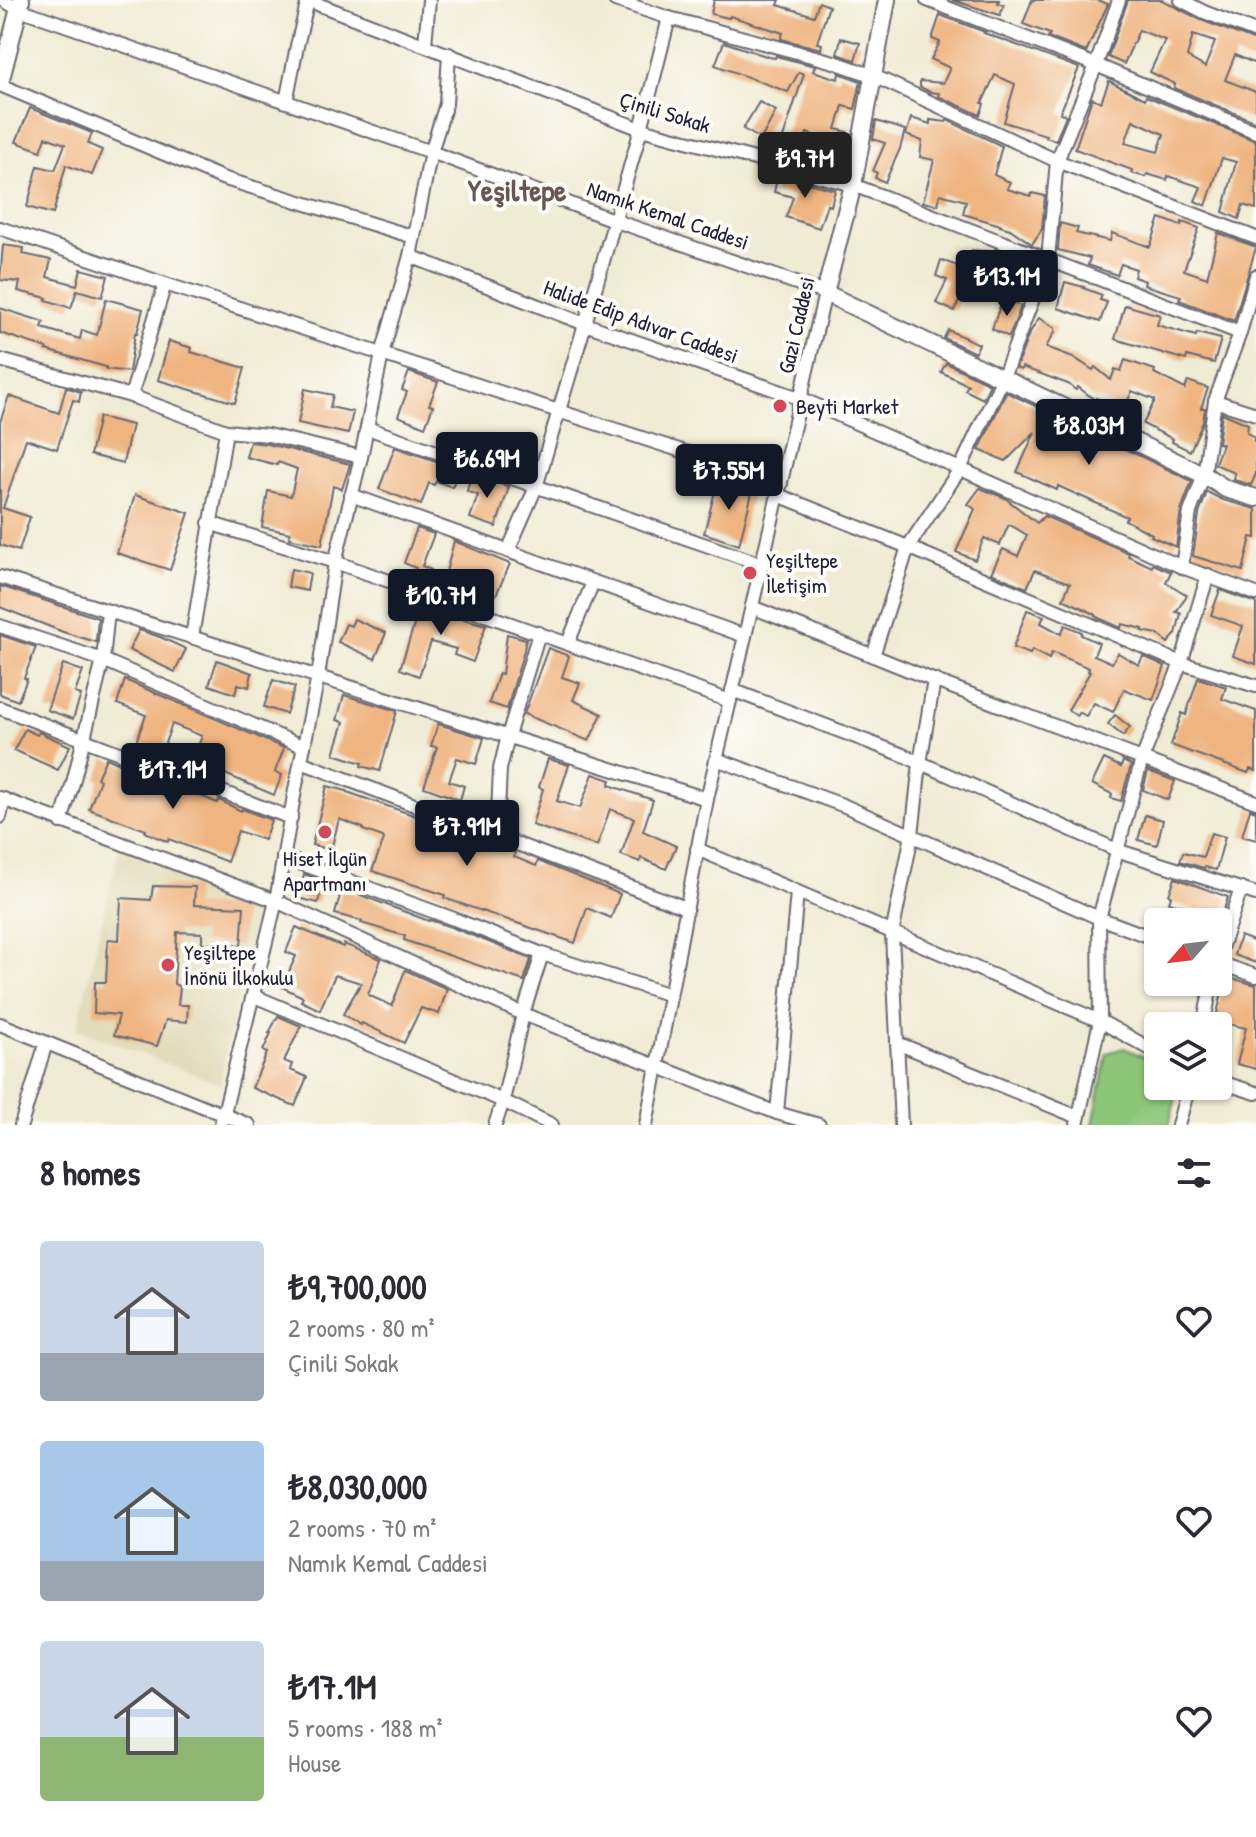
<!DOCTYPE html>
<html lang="en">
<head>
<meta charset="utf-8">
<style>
	body { margin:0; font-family:"Patrick Hand",sans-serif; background:#f7f7f7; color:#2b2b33; height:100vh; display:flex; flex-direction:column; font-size:30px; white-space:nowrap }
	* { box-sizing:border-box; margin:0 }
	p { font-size:26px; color:#7c7c81 }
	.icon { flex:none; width:44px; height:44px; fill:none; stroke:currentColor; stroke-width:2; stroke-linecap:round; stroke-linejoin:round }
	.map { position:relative; height:1125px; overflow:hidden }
	.side { display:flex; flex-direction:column; background:#fff; flex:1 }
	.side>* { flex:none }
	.needle { width:52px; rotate:242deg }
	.controls { position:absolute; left:1144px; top:908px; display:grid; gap:16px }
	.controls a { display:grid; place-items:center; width:88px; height:88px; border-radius:8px; background:#fff; box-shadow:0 2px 6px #0004; font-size:40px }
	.price { position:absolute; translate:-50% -68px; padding:0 18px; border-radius:8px; background:#111827; color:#fff; font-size:26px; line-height:52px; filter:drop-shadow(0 2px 4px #0008) }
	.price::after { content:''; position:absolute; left:50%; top:48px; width:24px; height:18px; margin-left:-12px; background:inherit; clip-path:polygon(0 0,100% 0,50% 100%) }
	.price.on { background:#222; color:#fff }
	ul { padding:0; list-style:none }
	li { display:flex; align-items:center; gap:24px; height:200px; padding:0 40px }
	li span { display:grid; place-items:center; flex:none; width:224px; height:160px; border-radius:8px; color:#555 }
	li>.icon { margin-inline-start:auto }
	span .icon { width:96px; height:96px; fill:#fffc; stroke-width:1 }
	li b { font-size:34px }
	h2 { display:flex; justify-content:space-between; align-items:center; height:96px; padding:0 40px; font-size:34px }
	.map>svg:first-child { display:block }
	.built { fill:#e1dcba }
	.green { fill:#8dc679; stroke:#58745a; stroke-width:2 }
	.building { fill:#efb480; fill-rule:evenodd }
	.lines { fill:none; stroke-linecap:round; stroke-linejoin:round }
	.minor-casing { stroke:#6a6871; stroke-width:16 }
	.tertiary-casing { stroke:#6a6871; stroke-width:20 }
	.minor { stroke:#fff; stroke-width:12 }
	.tertiary { stroke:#fff; stroke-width:16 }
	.poi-dot { fill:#d1495b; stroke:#fdfcf7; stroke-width:3 }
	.labels { text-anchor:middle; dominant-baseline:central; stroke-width:8; stroke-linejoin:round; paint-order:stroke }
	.street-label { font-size:22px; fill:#22223b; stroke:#fdfcf7 }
	.poi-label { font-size:22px; fill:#22223b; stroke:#fdfcf7; text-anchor:start }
	.district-label { font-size:30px; font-weight:bold; fill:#6a5553; stroke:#fdfcf7 }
</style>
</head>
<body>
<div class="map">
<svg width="1256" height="1125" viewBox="0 0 1256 1125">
	<rect width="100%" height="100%" fill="#fdfcf7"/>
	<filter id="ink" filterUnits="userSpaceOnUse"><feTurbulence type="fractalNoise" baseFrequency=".0125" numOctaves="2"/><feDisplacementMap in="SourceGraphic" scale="16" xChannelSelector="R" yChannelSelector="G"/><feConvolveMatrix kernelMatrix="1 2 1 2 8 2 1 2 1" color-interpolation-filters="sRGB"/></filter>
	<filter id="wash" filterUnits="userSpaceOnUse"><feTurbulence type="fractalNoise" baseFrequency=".006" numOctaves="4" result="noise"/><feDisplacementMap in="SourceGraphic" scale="32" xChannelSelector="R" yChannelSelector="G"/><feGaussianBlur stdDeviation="1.8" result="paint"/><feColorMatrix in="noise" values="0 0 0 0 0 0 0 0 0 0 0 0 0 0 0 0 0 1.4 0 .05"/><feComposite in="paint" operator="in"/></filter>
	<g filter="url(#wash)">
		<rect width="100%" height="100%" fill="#f0ebd4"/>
		<path class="built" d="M119,847L259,900L220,1084L77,1029Z"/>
		<path class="green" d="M1124,1048L1158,1063V1086H1179L1169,1125H1093L1107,1053Z"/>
		<g id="blocks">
			<g class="building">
				<path d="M714,0H780L778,5L814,16L819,2L829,6L817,43L822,44L821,49L781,39L783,33L730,16L729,18L711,14Z"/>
				<path d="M952,0H999L998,3L1004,5L1000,15Z"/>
				<path d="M1032,0H1097L1108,4L1086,52L1048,37L1050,34L1023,24Z"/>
				<path d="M1128,0H1162L1201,20L1256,41V64L1235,55L1225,80L1256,92V122L1174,88L1175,84L1150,72L1165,40L1139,30L1124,64L1108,57ZM1193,35L1215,42L1205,67L1187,57Z"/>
				<path d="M940,15L985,32L984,33L1079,68L1060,113L1066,115L1056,140L1045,137L1046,135L1004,122L1015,84L995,75L982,103L984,104L980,115L938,96L939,93L930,92L920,87V81L943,83L950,68L931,59L940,42L932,39Z"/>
				<path d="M841,38L860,43L855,60L837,54Z"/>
				<path d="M724,42L769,57L775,58L776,56L815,66L813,71L838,79L839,73L861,81L855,109L843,106L836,129L847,132L842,145L807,133L801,151L781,144L804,74L799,72L788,92L715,65Z"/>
				<path d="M1109,81L1145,99L1146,96L1256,141V209L1243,205L1239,219L1223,212L1236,162L1222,158L1206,206L1195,201L1201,187L1168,176L1167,180L1147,174L1146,177L1131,173L1132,170L1075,149L1092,98L1101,102ZM1133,120L1164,134L1158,152L1125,143Z"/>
				<path d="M759,102L776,111L761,139L743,129Z"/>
				<path d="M30,108L92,133L88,144L102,150L92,175L66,165L53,214L27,207L38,166L55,170L65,144L46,137L41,151L16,142Z"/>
				<path d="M911,118L930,124V120L946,122L947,120L1002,146L994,175L1010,182L1007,189L1031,196L1032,193L1045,196L1042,229L1032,244L1010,229L1000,226L1001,225L963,214L966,201L940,194L938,205L923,202L934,160L920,157L922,141L906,135Z"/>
				<path d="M876,121L905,130L900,149L885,182L875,178L877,173L873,171L885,143L873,139Z"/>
				<path d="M778,175L835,190L831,206L827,205L819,228L786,217L793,197L774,192Z"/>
				<path d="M1160,218L1181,226L1182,222L1199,228L1184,270L1207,278L1218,233L1256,247L1234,321L1179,300L1181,296L1144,285L1145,281L1134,277L1136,269L1121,264L1117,275L1088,265L1090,258L1058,250L1060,223L1078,228L1076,233L1110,241L1112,233L1150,247Z"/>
				<path d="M3,245L24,248L23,254L51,260L47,277L77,285L81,269L108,276L102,297L77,290L71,308L46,300L47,298L18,291L20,282L0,280Z"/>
				<path d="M995,249L1025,261L1021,281L1025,282L1022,298L1007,294L1010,276L988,270L987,278L976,277L965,302L960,299L954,311L936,303L947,280L936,276L941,260L957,266L959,256L971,259L972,250L994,252Z"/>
				<path d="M1065,282L1084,287L1083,288L1102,295L1100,300L1107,302L1100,322L1058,308Z"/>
				<path d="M1006,297L1021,306L1009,337L992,329L1000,306L1004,308Z"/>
				<path d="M106,299L143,309L137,333H135L129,372L106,369V367L46,350L47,348L0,333V308L44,322L42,328L80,339L82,330L97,335Z"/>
				<path d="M1125,305L1160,315L1157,325L1196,336L1197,333L1221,339L1214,363L1187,356L1186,360L1115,339Z"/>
				<path d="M1039,318L1055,328V332L1046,347L1073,357L1093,370L1095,367L1111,380L1115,369L1121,371L1125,360L1155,370L1154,373L1185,389L1188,381L1208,388L1201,408H1205L1203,422L1190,451L1172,442L1173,439L1143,424L1155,400L1132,391L1124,410L1096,398L1095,400L1078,387L1076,390L1068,384L1022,367L1021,370L1016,368L1029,334Z"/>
				<path d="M948,330L979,344L975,353L944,338Z"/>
				<path d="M169,341L192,348L191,352L245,368L235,403L158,380Z"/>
				<path d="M946,363L990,384L983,399L965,390L968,385L941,372Z"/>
				<path d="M409,372L438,382L429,405L433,406L425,427L398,416L407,392L402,390Z"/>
				<path d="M66,387L81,392L79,402L73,400L57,449L26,439L3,508L30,517L19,551L0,545V422L9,396L59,413Z"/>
				<path d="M305,389L333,395L330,407L353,412L348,434L298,423Z"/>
				<path d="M1006,392L1192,481L1181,510L1176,547L1151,536L1152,534L1125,520L1127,517L1058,486L1057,490L1017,472L1035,432L1006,461L979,450Z"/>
				<path d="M1222,413L1248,424L1247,433L1254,437V441L1256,442V474L1251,485L1234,480L1235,473L1215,464L1222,444L1218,443Z"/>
				<path d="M99,417L132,425L123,463L90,455Z"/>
				<path d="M250,442L267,444L350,464L342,489L333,486L322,545L289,538L290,533L262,527L268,491L291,496L297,469L278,462L277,465L246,457Z"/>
				<path d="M395,447L459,469L452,487L436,481L434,485L429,483L421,505L379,489Z"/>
				<path d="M471,474L509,487L496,527L470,518L478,495L467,491Z"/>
				<path d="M718,480L753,489L739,545L704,533Z"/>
				<path d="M980,488L1005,498L1037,523L1044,516L1129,553L1128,556L1152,567L1153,564L1171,572L1166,582L1187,595L1176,612L1181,613L1176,634L1168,643L1158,634L1142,631L1143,629L1122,624L1121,628L1101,619L1095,616V614L1063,599L1070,583L1035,570L1027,588L991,573L1003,549L1018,556L1027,535L1010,525L1008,526L1000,545L984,538L975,560L956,552L975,509L968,504Z"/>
				<path d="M1207,492L1223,500L1256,509V538L1251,537L1243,571L1193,556L1199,514Z"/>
				<path d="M135,495L189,513L170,570L117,553Z"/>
				<path d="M417,528L434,534L422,566L431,570L427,580L413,575L416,568L404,563Z"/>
				<path d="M454,541L510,564L496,595L464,581L466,578L446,572Z"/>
				<path d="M291,569L310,573L307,591L288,587Z"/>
				<path d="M0,586L98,618L96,642L63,632L0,607Z"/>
				<path d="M1220,590L1256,603V664L1233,656L1243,626L1211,615Z"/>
				<path d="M421,603L440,610L439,612L486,625L473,662L454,655L456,649L431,642L419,676L400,669Z"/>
				<path d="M1027,610L1044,616L1041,623L1061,634L1065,625L1082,632L1081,635L1099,643L1094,655L1112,663L1118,653L1139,665L1143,656L1165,666L1153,700L1124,689L1113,712L1094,703L1086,716L1079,712L1077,716L1068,710L1090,672L1088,671L1089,668L1052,652L1049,659L1032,650L1030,654L1013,648Z"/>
				<path d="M354,619L386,633L375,659L338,642L346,624L351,626Z"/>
				<path d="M139,630L160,637L186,649L175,672L129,650Z"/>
				<path d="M507,634L526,639L524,650L507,709L489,703L499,673L502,674Z"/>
				<path d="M0,635L36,647L24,678L27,679L18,701L0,694Z"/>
				<path d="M548,648L569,656L562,677L580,683L573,700L602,714L589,741L524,714Z"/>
				<path d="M217,660L252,673L249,687L238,684L235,694L209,685Z"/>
				<path d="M63,664L83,671L75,693L81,695L73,719L47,710Z"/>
				<path d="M1198,678L1226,687L1222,699L1256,711V771L1250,769L1248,773L1171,745L1182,713L1186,715Z"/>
				<path d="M125,680L284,748L275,772L282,775L274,795L218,771L192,763L202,736L172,724L162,751L136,742L146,715L117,704Z"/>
				<path d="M273,680L295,687L286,714L264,707Z"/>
				<path d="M344,695L397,711L380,771L361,766L362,763L334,754L344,722L337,720Z"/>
				<path d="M1115,715L1130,727L1123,736L1108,724Z"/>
				<path d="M438,724L484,738L476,764L457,758L449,781L464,786L460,800L424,787L437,747L431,746Z"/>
				<path d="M25,729L37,735L39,732L47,736L70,746L58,770L14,750Z"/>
				<path d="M106,758L161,781L162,779L217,803L219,800L241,811L242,809L271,820L264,840L238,831L227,862L169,839L168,842L145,832L146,830L89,809L100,780L97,778Z"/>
				<path d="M548,759L569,765L557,801L580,808L593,774L611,780L609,785L653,800L643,831L676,846L666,869L641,858L640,862L621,855L634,818L610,809L597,846L532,825L543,789L539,787Z"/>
				<path d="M1104,759L1121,767L1123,761L1131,765L1121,801L1111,798L1112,794L1092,784Z"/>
				<path d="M1148,771L1175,781L1168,800L1143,790Z"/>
				<path d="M327,786L347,791V792L456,830L515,853L514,857L536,866L538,861L620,894L611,918L587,908L575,943L444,898L445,895L372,871L384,839L383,837L363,830V828L339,819L331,850L312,845Z"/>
				<path d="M1250,809L1256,811V840L1242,836Z"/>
				<path d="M1145,815L1163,820L1157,845L1138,840Z"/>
				<path d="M1211,833L1225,837L1216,870L1205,867L1204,868L1180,861L1183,852L1203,857Z"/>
				<path d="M304,874L323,881L318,903L298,898Z"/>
				<path d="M1175,878L1228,897L1220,922H1193L1197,910L1169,902L1171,896L1169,895Z"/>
				<path d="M153,886L195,887L194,905L244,907L241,946L202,943V933L177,932L174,984L180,987L178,1005H188L187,1022L166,1020L157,1046L114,1035L119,1015L94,1013L95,982H106L108,939L119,940L121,898L151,900Z"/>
				<path d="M342,888L429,921L430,920L451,927L531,959L524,981L404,940L405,936L361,923L362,921L335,914Z"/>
				<path d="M296,927L343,947L344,944L381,959L368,995L392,1006L405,970L447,989L439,1014L421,1008L404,1043L362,1023L361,1025L343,1014L361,983L335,975L320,1010L301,1001L303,997L282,987L296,956L286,952Z"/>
				<path d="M1240,936L1256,942V963L1234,955Z"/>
				<path d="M1226,977L1256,985V1069L1237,1064L1246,1028L1215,1021Z"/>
				<path d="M278,1016L301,1026L284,1061L292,1064L290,1070L307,1077L295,1106L252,1088L267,1053L263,1051L271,1033H269Z"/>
			</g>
		</g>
	</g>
	<g filter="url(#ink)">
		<use href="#blocks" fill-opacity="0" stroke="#6a6871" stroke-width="2"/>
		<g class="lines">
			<g class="minor-casing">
				<g id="minor">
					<path d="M3,0L19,9L431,152L616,221L825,293L707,799L646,1125"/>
					<path d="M307,0L641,129L853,185L1240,333"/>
					<path d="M615,0L669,18L834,62L874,76L1057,161L1256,238"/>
					<path d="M927,0L1096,65L1256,132"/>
					<path d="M1181,0L1204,12L1256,32"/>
					<path d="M425,44L429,0"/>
					<path d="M0,85L222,178L414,237"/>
					<path d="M286,102L297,46L308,0"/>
					<path d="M0,228L165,284L781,483"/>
					<path d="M410,256L585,324L802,399L1182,567L1256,594"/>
					<path d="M0,360L131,396L226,431L268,435L361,457"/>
					<path d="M131,396L165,284"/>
					<path d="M1215,401L1256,414"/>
					<path d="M367,428L761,564"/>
					<path d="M351,495L745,636"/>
					<path d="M778,495L908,547L1181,663L1256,686"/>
					<path d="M209,523L335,562L730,701"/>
					<path d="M508,551L536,487L585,324L641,129L669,18"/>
					<path d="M1182,567L1190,512L1204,475L1215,401L1240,333L1256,276"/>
					<path d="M0,577L707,799"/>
					<path d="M752,607L938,682L1256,802"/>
					<path d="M0,626L103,660L304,747"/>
					<path d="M192,637L226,431"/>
					<path d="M568,643L593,582"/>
					<path d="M873,656L908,547L960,469L1003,378L1048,259L1057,161L1096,65L1119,0"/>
					<path d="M732,690L903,755L1119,851L1256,894"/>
					<path d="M0,708L291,818"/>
					<path d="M716,759L845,806L1099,918L1158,940"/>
					<path d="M301,762L686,908"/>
					<path d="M0,798L276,901L523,1014L777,1113L819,1125"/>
					<path d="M0,817L4,799"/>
					<path d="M61,822L73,783L103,660L108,611"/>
					<path d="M497,835L500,769L508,736L539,633"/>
					<path d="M697,849L1100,1021L1158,1053"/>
					<path d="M283,857L454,919L542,954L670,995"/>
					<path d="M1218,957L1241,889"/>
					<path d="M1218,963L1256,976"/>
					<path d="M254,996L503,1101L552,1125"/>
					<path d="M0,1024L249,1125"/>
					<path d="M1203,1026L1212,982"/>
					<path d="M897,1043L1078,1117"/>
					<path d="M1218,1081L1256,1093"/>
					<path d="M777,1113L797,892"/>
					<path d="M21,1125L46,1043"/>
					<path d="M221,1125L276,901L295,790L318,677L335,562L361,457L382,354L410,256L431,152L446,104L449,54"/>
					<path d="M495,1125L503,1101L523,1014L542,954"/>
					<path d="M901,1125L892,934L912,835L920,763L934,680"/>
					<path d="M1077,1125L1100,1021L1099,918L1142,759L1181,663L1208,575"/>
					<path d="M1178,1125L1189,1086"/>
				</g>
			</g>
			<g class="tertiary-casing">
				<g id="tertiary">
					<path d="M887,0L853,185L825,293L1204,475L1226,489L1256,498"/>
					<path d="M0,83L21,0"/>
				</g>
			</g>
			<use href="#minor" class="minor"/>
			<use href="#tertiary" class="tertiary"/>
		</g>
	</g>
	<g class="poi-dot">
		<circle cx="780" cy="406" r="8"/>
		<circle cx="750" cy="573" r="8"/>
		<circle cx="325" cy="832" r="8"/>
		<circle cx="168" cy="965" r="8"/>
	</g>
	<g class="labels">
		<g class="street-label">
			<text transform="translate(665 112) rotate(17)">Çinili Sokak</text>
			<text transform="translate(668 215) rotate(19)">Namık Kemal Caddesi</text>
			<text transform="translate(641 321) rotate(20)">Halide Edip Adıvar Caddesi</text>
			<text transform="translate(796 325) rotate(-77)">Gazi Caddesi</text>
		</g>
		<g class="poi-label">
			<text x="796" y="406">Beyti Market</text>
			<text x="766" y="560">Yeşiltepe<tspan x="766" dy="25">İletişim</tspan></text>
			<text x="325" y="858" text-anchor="middle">Hiset İlgün<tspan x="325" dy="25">Apartmanı</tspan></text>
			<text x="184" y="952">Yeşiltepe<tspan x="184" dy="25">İnönü İlkokulu</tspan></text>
		</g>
		<g class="district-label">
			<text x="517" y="190">Yeşiltepe</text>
		</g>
	</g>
</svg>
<div class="controls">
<a><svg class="needle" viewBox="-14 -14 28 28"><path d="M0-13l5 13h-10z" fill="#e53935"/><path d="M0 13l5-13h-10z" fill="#7c7c81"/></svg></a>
<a><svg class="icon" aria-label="layers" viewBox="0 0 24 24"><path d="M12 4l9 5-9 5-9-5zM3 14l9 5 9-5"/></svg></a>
</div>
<b class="price on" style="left:805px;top:200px">₺9.7M</b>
<b class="price" style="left:1007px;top:318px">₺13.1M</b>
<b class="price" style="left:1089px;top:467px">₺8.03M</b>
<b class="price" style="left:487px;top:500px">₺6.69M</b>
<b class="price" style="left:729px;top:512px">₺7.55M</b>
<b class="price" style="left:441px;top:637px">₺10.7M</b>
<b class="price" style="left:173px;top:811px">₺17.1M</b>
<b class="price" style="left:467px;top:868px">₺7.91M</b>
</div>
<section class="side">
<h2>8 homes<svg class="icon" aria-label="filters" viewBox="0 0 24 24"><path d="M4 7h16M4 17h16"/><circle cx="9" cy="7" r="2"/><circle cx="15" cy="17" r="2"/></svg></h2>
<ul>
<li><span style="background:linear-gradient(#c9d6e8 70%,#9aa5b1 0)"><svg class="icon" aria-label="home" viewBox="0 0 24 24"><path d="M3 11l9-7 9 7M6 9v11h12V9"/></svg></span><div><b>₺9,700,000</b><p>2 rooms · 80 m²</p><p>Çinili Sokak</p></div><svg class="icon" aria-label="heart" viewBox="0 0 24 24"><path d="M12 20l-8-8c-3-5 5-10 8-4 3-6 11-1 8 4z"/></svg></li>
<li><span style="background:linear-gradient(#a9c7e8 75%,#9aa5b1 0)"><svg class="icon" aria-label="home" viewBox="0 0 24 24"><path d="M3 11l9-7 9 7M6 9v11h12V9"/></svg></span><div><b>₺8,030,000</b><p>2 rooms · 70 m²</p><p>Namık Kemal Caddesi</p></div><svg class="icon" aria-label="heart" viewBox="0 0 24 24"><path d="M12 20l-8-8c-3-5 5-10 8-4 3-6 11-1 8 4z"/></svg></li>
<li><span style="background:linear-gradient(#c9d6e8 60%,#8fb573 0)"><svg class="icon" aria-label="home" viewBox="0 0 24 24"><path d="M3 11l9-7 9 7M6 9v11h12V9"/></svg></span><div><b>₺17.1M</b><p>5 rooms · 188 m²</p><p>House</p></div><svg class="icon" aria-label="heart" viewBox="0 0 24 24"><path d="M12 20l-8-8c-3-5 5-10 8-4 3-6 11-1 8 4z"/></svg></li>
</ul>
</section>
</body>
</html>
